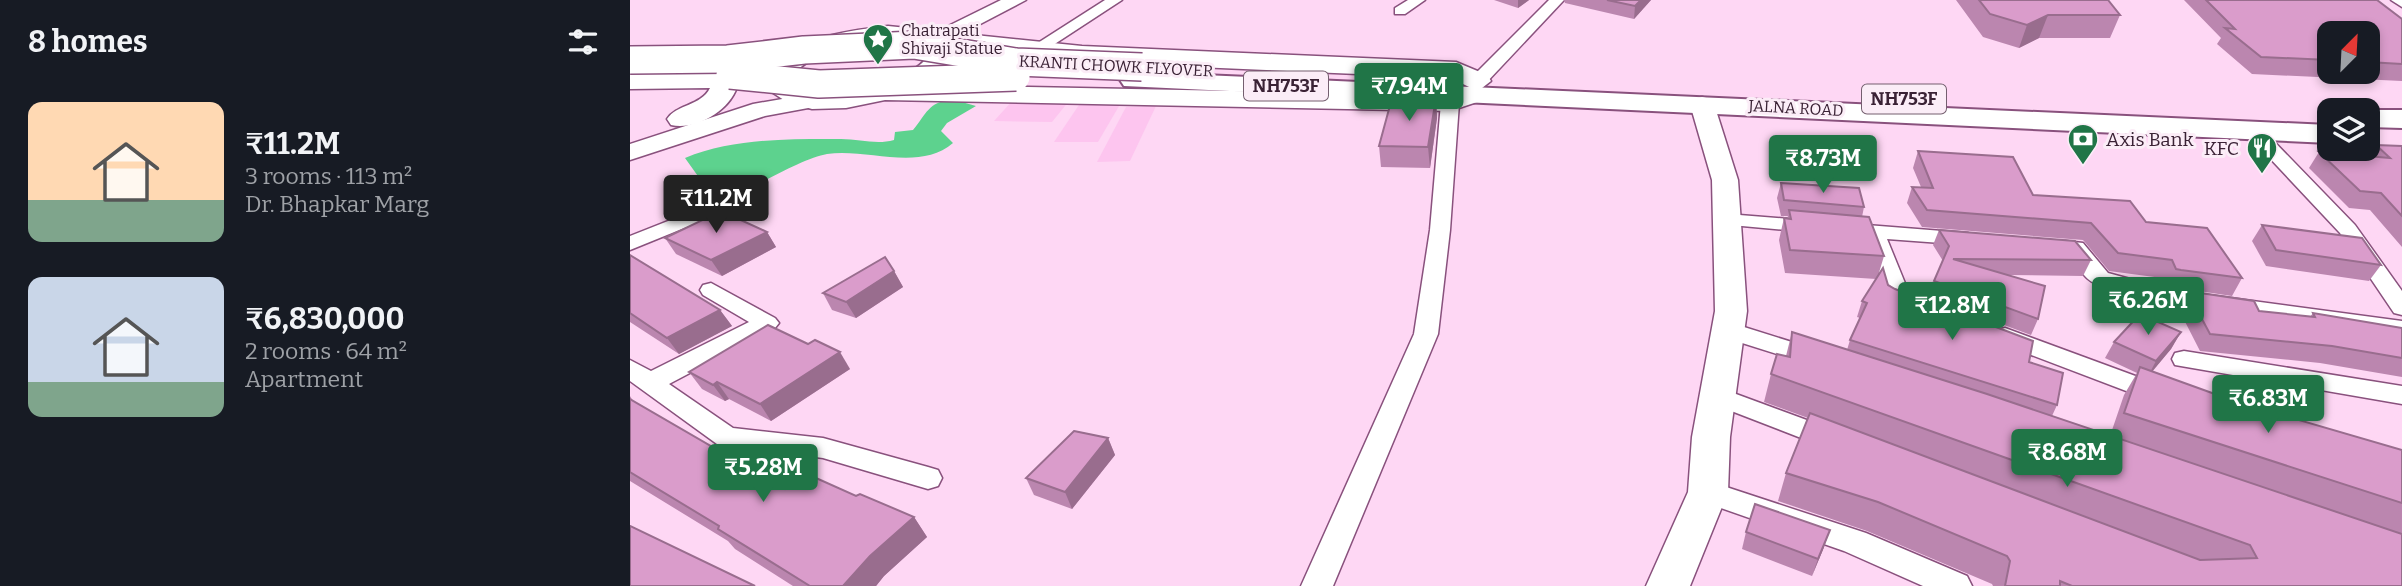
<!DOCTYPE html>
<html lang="en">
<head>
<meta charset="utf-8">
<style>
	body { margin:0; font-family:Bitter,serif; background:#20242c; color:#f1f3f6; height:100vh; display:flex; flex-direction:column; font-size:26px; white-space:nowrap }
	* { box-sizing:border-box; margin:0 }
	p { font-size:23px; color:#9ea1a6 }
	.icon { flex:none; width:38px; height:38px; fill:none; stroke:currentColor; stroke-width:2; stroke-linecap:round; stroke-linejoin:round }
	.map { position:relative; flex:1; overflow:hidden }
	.panel { display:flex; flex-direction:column; background:#171b24; width:630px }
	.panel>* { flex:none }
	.needle { width:46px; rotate:24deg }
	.tools { position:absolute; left:1687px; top:21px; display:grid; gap:14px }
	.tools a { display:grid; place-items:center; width:63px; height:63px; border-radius:14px; background:#171b24; box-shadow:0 4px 10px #0003; font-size:35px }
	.price { position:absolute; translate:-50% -60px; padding:0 16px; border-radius:7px; background:#207547; color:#fff; font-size:23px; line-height:46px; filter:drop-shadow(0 2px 4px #0008) }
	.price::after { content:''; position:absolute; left:50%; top:42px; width:21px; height:16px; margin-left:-10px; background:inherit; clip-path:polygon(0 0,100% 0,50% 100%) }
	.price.on { background:#222; color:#fff }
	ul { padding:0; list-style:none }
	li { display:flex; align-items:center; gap:21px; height:175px; padding:0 28px }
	li span { display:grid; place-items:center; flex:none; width:196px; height:140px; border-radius:14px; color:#555 }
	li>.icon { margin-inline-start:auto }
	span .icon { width:84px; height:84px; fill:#fffc; stroke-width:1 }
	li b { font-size:30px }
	h2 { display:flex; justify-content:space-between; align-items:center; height:84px; padding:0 28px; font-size:30px }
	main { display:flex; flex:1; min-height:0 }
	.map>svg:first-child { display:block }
	.built { fill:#fdc5ef }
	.forest { fill:#5dd28e }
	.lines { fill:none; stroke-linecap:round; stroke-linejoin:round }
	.street-casing { stroke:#89517d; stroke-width:3 }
	.secondary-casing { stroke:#89517d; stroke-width:3 }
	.primary-casing { stroke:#89517d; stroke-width:3 }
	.highway-casing { stroke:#89517d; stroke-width:4 }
	.street { fill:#fff; fill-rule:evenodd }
	.secondary { fill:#fff; fill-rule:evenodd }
	.primary { fill:#fff; fill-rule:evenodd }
	.highway { fill:#fff; fill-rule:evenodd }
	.highway-bridge-casing { stroke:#89517d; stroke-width:30; stroke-linecap:butt }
	.highway-bridge { stroke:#fff; stroke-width:27 }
	.wall { fill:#bb86af; fill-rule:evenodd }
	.shaded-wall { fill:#996d8e }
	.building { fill:#da9ccb; stroke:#996d8e; stroke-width:2 }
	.labels { text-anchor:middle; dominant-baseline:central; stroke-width:6; stroke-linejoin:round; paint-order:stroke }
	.far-poi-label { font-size:16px; fill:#3a2235; stroke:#fbedf7; text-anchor:start }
	.far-street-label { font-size:16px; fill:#3a2235; stroke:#fbedf7 }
	.shield { fill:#fbedf7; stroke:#745f6f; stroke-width:2 }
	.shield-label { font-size:18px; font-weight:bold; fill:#3a2235 }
	.poi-label { font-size:19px; fill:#3a2235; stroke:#fbedf7; text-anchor:start }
</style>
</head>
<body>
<main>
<section class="panel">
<h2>8 homes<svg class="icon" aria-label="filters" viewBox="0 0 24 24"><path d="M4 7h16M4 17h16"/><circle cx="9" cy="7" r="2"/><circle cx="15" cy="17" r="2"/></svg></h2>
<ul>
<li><span style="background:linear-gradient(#ffd9b3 70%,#7fa58c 0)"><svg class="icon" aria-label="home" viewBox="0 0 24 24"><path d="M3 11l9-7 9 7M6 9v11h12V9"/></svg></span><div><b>₹11.2M</b><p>3 rooms · 113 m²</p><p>Dr. Bhapkar Marg</p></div></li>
<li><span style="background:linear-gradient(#c9d6e8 75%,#7fa58c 0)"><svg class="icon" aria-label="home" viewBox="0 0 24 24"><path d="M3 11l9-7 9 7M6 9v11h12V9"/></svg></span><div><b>₹6,830,000</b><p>2 rooms · 64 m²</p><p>Apartment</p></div></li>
</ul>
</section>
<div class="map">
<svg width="1772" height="586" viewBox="0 0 1772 586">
	<rect width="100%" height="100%" fill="#fed7f4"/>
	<g class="built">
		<path d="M383,100L439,101L422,122L364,121Z"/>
		<path d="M492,101L468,142H424L451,102Z"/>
		<path d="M526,106L500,161L467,162L496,107Z"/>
	</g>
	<path class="forest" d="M321,99L346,106L317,123L311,131L323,143C289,172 237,148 197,154C174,158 126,185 104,198L78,197L75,186L55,158C103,138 159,139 211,139C230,139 246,145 264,140L265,132L283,130C297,113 298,103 321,99Z"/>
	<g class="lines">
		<g class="street-casing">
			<g id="street">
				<path d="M475,0H492L414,51H402L400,48Z"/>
				<path d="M778,0H795L775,14H765V8Z"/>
				<path d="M919,0H934L854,85H842V77Z"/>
				<path d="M820,98L829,103L820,230L808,334L703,586H671L784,334L800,230L811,103Z"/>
				<path d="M1624,126L1630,127L1725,225L1772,291V315L1764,313L1710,233L1618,135L1615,131Z"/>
				<path d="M94,199L104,205L101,209L0,250V236Z"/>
				<path d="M1097,214L1338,233L1349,239L1338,245L1257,239L1279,293L1298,300L1302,305L1298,310L1290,312L1261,303L1235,237L1090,224L1087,220Z"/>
				<path d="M1435,241L1453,243L1478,273L1541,290L1772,321V337C1670,322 1565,315 1467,284C1450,279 1448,257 1427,252L1424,247Z"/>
				<path d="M81,283L145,318L149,323L145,328L39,384L103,428L193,438L298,467L308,470L312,478L308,486L298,489L193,458L87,444L0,381V360L21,371L119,322L73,295L70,290L73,285Z"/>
				<path d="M1098,322L1194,352L1197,358L1194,364L1185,366L1090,336L1086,330L1090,324Z"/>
				<path d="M1375,328L1538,388L1542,394L1538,400L1529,403L1520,400L1367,342L1363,336L1367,330Z"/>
				<path d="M1554,351L1772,386V404L1545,365L1542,359L1545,353Z"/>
				<path d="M1087,387L1212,433L1216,440L1212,447L1202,450L1078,402L1074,396L1078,390Z"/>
				<path d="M1078,481L1236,533L1337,576L1342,586H1293L1214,551L1068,500L1064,492L1068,484Z"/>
			</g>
		</g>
		<g class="secondary-casing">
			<g id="secondary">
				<path d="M371,0H396L314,43H300L296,39L300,35Z"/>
				<path d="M1761,0H1772V7Z"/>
				<path d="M181,94L189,96L193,101L189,106L135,116L0,160V144L123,104Z"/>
				<path d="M1072,97L1080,99L1084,104L1108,180L1117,311L1100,437L1098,492L1060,586H1016L1058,492L1062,437L1085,311L1082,180L1060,104L1064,99Z"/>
			</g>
		</g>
		<g class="primary-casing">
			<path id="primary" d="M258,26L452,46L826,62L857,75L861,81L852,88L857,94L853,100L820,111L255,100L216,108L182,109L157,102L134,87H107C99,111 65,131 41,125L37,119C47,104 71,106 80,88L0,89V73L137,71C166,37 216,31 258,26ZM258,40L289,42L303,49C288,81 216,98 182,93C174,91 165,85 158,80C181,50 223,45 258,40ZM328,49L389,52L452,62L821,78L839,87L817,95L294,85L319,66Z"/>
		</g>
		<g class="highway-casing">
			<g id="highway">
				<path d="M504,72L1699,125V143L494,86L490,80L494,74Z"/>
				<path d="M1733,110H1772V128L1738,127V110Z"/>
			</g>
		</g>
		<use href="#street" class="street"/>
		<use href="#secondary" class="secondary"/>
		<use href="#primary" class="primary"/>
		<use href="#highway" class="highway"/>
		<g class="highway-bridge-casing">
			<g id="highway-bridge">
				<path d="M0,60L98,59L174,50L284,45L386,62L512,67"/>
				<path d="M100,75L189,84L386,77"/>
			</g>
		</g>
		<use href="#highway-bridge" class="highway-bridge"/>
	</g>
	<g class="wall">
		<path d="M864,0H899L888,8Z"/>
		<path d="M934,0H1021L1004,19L935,3Z"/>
		<path d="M1326,0H1478L1490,15L1480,38H1409L1389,48L1353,37Z"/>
		<path d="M1554,0H1747L1772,19V81L1622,74L1587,44L1591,38ZM1699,33H1738V72H1699Z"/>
		<path d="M806,98L807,118L800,168L751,167L749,146Z"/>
		<path d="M1746,145L1772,146V247L1740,210L1719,208L1679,168L1689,152L1739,156Z"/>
		<path d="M1288,151L1403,195L1516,222L1612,278L1602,296L1542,287L1537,286L1532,278L1479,271L1453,240L1292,227L1277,203L1282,187H1291L1283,168Z"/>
		<path d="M1151,183L1234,207L1232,217L1254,256L1248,276L1265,289L1399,362L1427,405L1422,416L1480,436L1494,395L1507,373L1475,358L1484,342L1551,332L1541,349L1522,371L1607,402L1772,450V586H1363L1362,584L1237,531L1148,501L1156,473L1178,418L1134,402L1141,374L1156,356L1162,332L1217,350L1220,340L1230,318L1227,317L1232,301L1246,279L1155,273L1149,240L1154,218H1157L1158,216H1151L1147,198Z"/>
		<path d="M1632,225L1751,265L1739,281L1636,266L1622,241Z"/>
		<path d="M1309,230L1461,260L1453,276L1379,275L1408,319L1401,335L1298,297L1313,261L1303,245Z"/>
		<path d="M137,232L146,247L92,276L46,254L35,238Z"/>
		<path d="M0,255L90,310L102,326L49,354L0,322Z"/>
		<path d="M264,271L273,287L226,318L202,310L193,293Z"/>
		<path d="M1557,291L1629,311L1680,317L1683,313L1772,328V377L1690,363L1570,351L1548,308Z"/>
		<path d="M220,369L141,421L99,399L95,401L72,389L59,372Z"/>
		<path d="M0,396L3,401L155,489L226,496L284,517L297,537L254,576L246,586H163L105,549L98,541L0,481Z"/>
		<path d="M478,438L485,455L442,509L404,495L396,478Z"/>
		<path d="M1116,532L1194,547L1182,576L1112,549Z"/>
	</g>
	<g class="shaded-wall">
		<path d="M888,0H899L888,8Z"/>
		<path d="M1011,0H1021L1004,19L1005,6Z"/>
		<path d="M1418,15L1409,38L1389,48L1397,25Z"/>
		<path d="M806,98L807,118L800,168L798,147Z"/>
		<path d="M137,232L146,247L92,276L81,260Z"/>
		<path d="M264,271L273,287L226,318L216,302Z"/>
		<path d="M90,310L102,326L49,354L37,338Z"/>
		<path d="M1551,332L1541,349L1517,378L1526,361Z"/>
		<path d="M210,352L220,369L141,421L130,404Z"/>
		<path d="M87,382L99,399L95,401L83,385Z"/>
		<path d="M478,438L485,455L442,509L435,492Z"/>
		<path d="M284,517L297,537L254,576L246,586H213L240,556Z"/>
		<path d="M1200,530L1194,547L1182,576L1188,559Z"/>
	</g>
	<g class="building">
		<path d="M977,0H1011L1005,6Z"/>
		<path d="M1349,0H1478L1490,15H1418L1397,25L1360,14Z"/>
		<path d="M1576,0H1747L1772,19V64L1738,62V33H1699V60L1631,57L1595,28L1605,29Z"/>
		<path d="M762,98H806L798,147L749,146Z"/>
		<path d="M1746,145L1772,146V216L1751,193L1730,191L1689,152L1760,158Z"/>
		<path d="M1288,151L1383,157L1403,195L1500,201L1516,222L1577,228L1612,278L1551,270L1546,269L1542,260L1488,253L1461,223L1297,210L1282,187L1303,188Z"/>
		<path d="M1151,183L1229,188L1234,207L1154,200Z"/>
		<path d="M1159,210L1239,217L1254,256L1160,250L1154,218L1161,219Z"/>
		<path d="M91,211L137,232L81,260L35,238Z"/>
		<path d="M1632,225L1732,238L1751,265L1646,250Z"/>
		<path d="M1309,230L1445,241L1461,260L1323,259L1415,286L1408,319L1304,281L1319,246Z"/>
		<path d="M0,255L90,310L37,338L0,313Z"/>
		<path d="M255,257L264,271L216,302L193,293Z"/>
		<path d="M1253,268L1258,285L1265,289L1403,341L1399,362L1433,373L1427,405L1220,340L1237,303L1232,301Z"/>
		<path d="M1557,291L1624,301L1629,311L1685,317L1683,313L1772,328V358L1702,346L1580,334Z"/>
		<path d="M1510,314L1551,332L1526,361L1484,342Z"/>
		<path d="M138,325L178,344L185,340L210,352L130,404L87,382L83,385L59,372Z"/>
		<path d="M1162,332L1357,394L1772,534V586H1442L1430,581V586H1375L1380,561L1377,556L1248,502L1156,473L1180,413L1570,560L1627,558L1620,545L1141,374L1147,354L1160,357Z"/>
		<path d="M1510,367L1607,402L1772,450V503L1494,413Z"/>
		<path d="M0,399L155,489L177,474L226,496L230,494L284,517L240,556L213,586H180L88,529L89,526L0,472Z"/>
		<path d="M444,431L478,438L435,492L396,478Z"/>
		<path d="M1125,504L1200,530L1188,559L1116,532Z"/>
		<path d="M0,526L125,586H0Z"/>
	</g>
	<defs>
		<g id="sight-pin" transform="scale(1.575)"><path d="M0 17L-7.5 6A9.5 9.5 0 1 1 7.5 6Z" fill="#207547" stroke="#fbedf7"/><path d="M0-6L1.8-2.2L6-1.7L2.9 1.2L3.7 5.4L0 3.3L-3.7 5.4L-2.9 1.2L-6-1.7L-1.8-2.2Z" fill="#fff"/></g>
		<g id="bank-pin" transform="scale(1.575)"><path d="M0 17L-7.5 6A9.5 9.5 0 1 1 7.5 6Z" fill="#207547" stroke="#fbedf7"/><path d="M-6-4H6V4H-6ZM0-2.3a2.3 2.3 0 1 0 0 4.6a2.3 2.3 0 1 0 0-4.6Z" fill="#fff"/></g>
		<g id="restaurant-pin" transform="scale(1.575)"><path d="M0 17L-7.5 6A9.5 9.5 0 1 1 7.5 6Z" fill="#207547" stroke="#fbedf7"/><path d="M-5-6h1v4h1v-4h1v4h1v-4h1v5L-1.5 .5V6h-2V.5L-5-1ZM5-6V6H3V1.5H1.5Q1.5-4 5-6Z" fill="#fff"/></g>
	</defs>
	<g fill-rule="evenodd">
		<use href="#sight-pin" x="248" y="39"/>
		<use href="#bank-pin" x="1453" y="139"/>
		<use href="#restaurant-pin" x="1632" y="148"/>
	</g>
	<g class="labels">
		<g class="far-poi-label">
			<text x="271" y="30">Chatrapati<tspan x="271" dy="18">Shivaji Statue</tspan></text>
		</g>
		<g class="far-street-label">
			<text transform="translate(486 66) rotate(3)">KRANTI CHOWK FLYOVER</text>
			<text transform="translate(1166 108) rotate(3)">JALNA ROAD</text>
		</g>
		<g class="shield">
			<rect x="614" y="71.5" width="84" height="29" rx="5"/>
			<rect x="1232" y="84.5" width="84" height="29" rx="5"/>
		</g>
		<g class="shield-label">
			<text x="656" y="86">NH753F</text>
			<text x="1274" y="99">NH753F</text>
		</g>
		<g class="poi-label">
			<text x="1476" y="139">Axis Bank</text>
			<text x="1609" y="148" text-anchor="end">KFC</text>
		</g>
	</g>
</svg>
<div class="tools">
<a><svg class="needle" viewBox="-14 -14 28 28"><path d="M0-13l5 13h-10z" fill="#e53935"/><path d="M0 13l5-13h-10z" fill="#9ea1a6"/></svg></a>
<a><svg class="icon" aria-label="layers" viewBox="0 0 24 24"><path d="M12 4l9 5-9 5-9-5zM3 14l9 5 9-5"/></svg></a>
</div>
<b class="price" style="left:779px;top:123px">₹7.94M</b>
<b class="price" style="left:1193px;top:195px">₹8.73M</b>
<b class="price on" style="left:86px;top:235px">₹11.2M</b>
<b class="price" style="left:1518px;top:337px">₹6.26M</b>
<b class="price" style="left:1322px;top:342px">₹12.8M</b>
<b class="price" style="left:1638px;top:435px">₹6.83M</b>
<b class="price" style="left:1437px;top:489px">₹8.68M</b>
<b class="price" style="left:133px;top:504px">₹5.28M</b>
</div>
</main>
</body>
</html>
